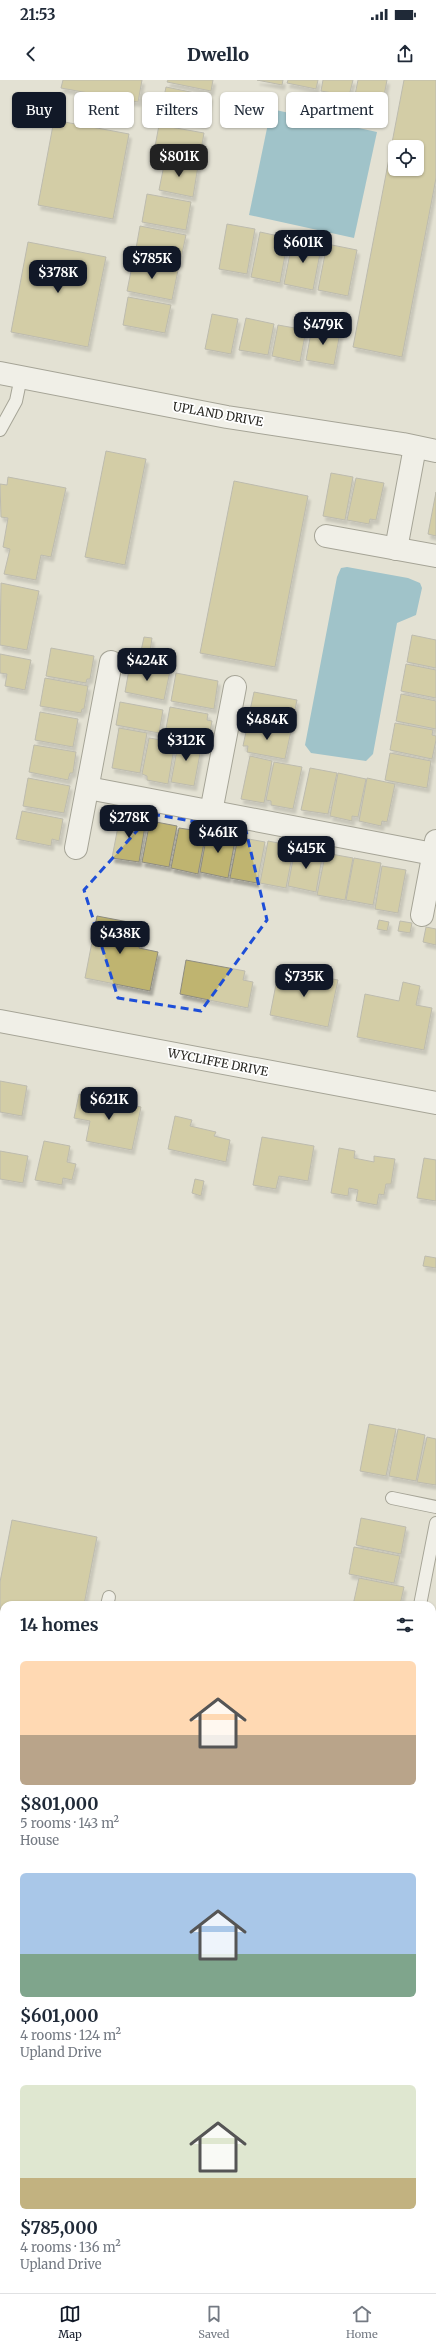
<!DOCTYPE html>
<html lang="en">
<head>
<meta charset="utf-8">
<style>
	body { margin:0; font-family:Merriweather,serif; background:#f2f2f3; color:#1f2937; height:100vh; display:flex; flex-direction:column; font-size:15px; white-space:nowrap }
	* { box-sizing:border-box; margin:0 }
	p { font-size:13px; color:#747a83 }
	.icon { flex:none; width:22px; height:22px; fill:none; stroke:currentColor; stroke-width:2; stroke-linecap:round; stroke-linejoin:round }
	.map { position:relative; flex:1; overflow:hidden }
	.side { position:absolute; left:0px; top:1521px; width:436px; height:692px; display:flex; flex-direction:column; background:#fff; border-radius:12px 12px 0 0; box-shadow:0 1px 3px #0004 }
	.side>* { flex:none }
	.guide { position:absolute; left:12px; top:12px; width:412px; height:36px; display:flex; gap:8px }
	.buttons { position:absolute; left:388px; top:60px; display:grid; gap:8px }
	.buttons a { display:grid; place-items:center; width:36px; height:36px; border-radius:6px; background:#fff; box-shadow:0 1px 3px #0004; font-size:20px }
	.price { position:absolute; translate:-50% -34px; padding:0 9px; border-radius:8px; background:#111827; color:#fff; font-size:13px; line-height:26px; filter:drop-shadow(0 1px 2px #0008) }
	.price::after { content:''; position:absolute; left:50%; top:24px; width:12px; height:9px; margin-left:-6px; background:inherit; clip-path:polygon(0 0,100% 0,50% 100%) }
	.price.active { background:#222; color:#fff }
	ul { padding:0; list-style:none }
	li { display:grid; align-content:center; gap:8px; height:212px; padding:0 20px }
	li span { display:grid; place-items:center; height:124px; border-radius:6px; color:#555 }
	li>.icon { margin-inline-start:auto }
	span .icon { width:72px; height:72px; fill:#fffc; stroke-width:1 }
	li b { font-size:17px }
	h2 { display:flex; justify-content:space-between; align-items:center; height:48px; padding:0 20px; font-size:17px }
	.pill { padding:0 14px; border-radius:6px; background:#fff; box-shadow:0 1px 3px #0004; font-size:14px; line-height:36px }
	.pill.active { background:#111827; color:#fff }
	.status { display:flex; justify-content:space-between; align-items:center; height:28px; padding:0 20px; background:#fff; direction:ltr }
	.status svg { height:11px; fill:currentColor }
	header { display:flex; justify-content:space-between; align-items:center; height:52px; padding:0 20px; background:#fff; font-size:18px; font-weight:800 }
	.dock { display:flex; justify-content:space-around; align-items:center; height:56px; border-top:1px solid #e0e1e3; background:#fff; font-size:11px; color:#747a83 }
	.dock a { display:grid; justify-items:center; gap:2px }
	.dock .active { color:#111827 }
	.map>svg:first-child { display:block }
	.water { fill:#4f9dbd }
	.building { fill:#bfb470; stroke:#8e8c80; fill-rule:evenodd; filter:url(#shadow) }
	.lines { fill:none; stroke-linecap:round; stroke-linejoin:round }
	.lane-casing { stroke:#5b5a4e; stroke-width:14 }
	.street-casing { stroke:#5b5a4e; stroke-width:24 }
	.secondary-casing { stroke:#5b5a4e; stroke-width:24 }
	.lane { stroke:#fff; stroke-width:12 }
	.street { stroke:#fff; stroke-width:22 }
	.secondary { stroke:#fff; stroke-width:22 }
	.marked { fill:none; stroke:#1d4ed8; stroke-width:3; stroke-dasharray:8 5; stroke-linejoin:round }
	.labels { text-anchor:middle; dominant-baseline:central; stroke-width:3.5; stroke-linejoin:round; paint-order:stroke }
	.street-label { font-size:12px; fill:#2a2924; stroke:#fff }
</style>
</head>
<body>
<div class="status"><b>21:53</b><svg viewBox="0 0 49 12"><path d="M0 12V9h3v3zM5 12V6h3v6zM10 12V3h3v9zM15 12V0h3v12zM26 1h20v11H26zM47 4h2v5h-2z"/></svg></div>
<header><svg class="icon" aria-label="back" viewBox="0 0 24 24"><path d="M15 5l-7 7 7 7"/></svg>Dwello<svg class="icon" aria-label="share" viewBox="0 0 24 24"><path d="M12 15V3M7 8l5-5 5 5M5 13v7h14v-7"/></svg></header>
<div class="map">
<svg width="436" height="2213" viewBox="0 0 436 2213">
	<defs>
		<filter id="shadow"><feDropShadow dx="2.5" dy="4.5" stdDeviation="1" flood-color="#0004"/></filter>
	</defs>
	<rect width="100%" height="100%" fill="#e3e1d3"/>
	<g class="water">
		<path d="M271,29L377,52L354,158L249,135Z"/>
		<path d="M347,487L408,498L420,503L422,508L416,535L397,543L373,674L366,681L311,673L305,665L337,497L341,488Z"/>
	</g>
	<g class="building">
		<path d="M63,0H142L138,22L61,8Z"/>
		<path d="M168,0H213L211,11L167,2Z"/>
		<path d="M257,0H283L282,5Z"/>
		<path d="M288,0H318L316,9L287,3Z"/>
		<path d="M323,0H353L349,16L321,11Z"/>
		<path d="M358,0H387L383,21L355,15Z"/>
		<path d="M404,0H436V98L402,277L353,267ZM395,67H417V89H395Z"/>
		<path d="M166,7L210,16L205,44L160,36Z"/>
		<path d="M54,40L129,54L113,139L38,125Z"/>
		<path d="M159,45L204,53L199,81L154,72Z"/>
		<path d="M165,80L198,86L193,117L159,110Z"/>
		<path d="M147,114L191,122L186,150L142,142Z"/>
		<path d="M227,144L255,149L247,194L219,189Z"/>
		<path d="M140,146L186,155L180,183L135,174Z"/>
		<path d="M260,152L288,158L280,203L251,197Z"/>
		<path d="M293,158L322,163L313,210L284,204Z"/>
		<path d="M28,162L106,177L88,267L11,252Z"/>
		<path d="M327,164L357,170L348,216L318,210Z"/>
		<path d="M133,181L178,190L172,220L127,211Z"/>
		<path d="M128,217L171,225L165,253L123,245Z"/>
		<path d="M212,234L238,239L231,274L205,269Z"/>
		<path d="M246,238L274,244L268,275L239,270Z"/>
		<path d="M278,245L306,250L300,282L272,276Z"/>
		<path d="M312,247L340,253L334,285L306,280Z"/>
		<path d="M106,371L146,379L125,485L85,477Z"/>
		<path d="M331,393L353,397L345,440L323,436Z"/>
		<path d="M8,397L66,408L51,477L41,475L36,500L4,494L10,469L3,467L8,438L1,437L0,404L7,405Z"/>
		<path d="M356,398L384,403L376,440L370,439L369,444L347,440Z"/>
		<path d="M234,401L308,416L275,587L200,573Z"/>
		<path d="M436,412V456L428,454Z"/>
		<path d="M1,503L39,511L27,570L0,565Z"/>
		<path d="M412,555L436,560V588L407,582Z"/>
		<path d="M144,557L152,558L150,572L141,571Z"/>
		<path d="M51,568L94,576L90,599H87L86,603L46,596Z"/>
		<path d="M0,574L31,580L25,610L5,606L7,594L0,593Z"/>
		<path d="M130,584L170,591L164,620L125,612Z"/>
		<path d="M406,584L436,590V618L401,611Z"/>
		<path d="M176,593L218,601L214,629L171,621Z"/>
		<path d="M45,598L88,606L84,629H82L81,633L40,626Z"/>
		<path d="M254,612L297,620L291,649L253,641L254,636L249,635Z"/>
		<path d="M401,614L436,621V649L396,641Z"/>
		<path d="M120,622L163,630L159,653L116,645Z"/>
		<path d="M170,627L208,634L207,640L212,641L208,663L165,654Z"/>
		<path d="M40,632L78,639L73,667L35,660Z"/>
		<path d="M248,642L291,651L285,679L247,672L248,666H243Z"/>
		<path d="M395,643L433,650L432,655L436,656V660L432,679L390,670Z"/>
		<path d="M119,648L147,653L140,693L112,688Z"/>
		<path d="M149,658L175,662L168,704L147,700V696L142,694Z"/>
		<path d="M179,659L202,663L194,706L171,702Z"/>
		<path d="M34,665L76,672L73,693H70L68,700L29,692Z"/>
		<path d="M390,673L431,681L427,708L385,700Z"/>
		<path d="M250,676L272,681L264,723L241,719Z"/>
		<path d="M274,682L302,687L293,729L271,725V721L266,720Z"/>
		<path d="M310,688L337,693L328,734L301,730Z"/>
		<path d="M338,693L366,699L358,737L352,736V741L330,736Z"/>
		<path d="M28,698L70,706L64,733L23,726Z"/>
		<path d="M367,698L395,704L387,742L382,741L381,746L359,741Z"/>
		<path d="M22,731L63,739L59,761L52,759L51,766L16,759Z"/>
		<path d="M120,736L146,740L139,782L112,778Z"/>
		<path d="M156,742L177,746L169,787L142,782L149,746L155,747Z"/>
		<path d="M179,748L206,752L198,794L171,788Z"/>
		<path d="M215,751L236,755L228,798L200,792L207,754L215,755Z"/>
		<path d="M238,757L265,762L257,803L230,798Z"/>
		<path d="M268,761L294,766L286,808L260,803Z"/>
		<path d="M295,769L323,772L316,812L288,806Z"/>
		<path d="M331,774L353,778L345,820L317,815L325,776L330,777Z"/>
		<path d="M354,778L381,783L373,825L346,820Z"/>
		<path d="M382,786L406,790L398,833L375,829Z"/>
		<path d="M97,836L144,845L139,868L158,872L150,911L85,898Z"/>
		<path d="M379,840L389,842L387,851L377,849Z"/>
		<path d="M400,841L412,843L410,853L398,851Z"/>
		<path d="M426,847L436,849V865L423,862Z"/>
		<path d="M186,880L245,891L243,900L253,902L248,928L180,914Z"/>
		<path d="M279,889L338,900L328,947L270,935Z"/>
		<path d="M403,902L420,906L416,925L432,928L424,970L357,957L365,914L399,921Z"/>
		<path d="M0,1001L27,1006L22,1036L0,1032Z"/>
		<path d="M79,1014L141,1027L132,1070L86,1061L90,1041L74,1038Z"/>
		<path d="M175,1036L192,1040L190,1046L216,1052L214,1056L230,1060L226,1082L168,1069Z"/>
		<path d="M262,1057L314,1066L308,1101L279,1096L276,1109L253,1105Z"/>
		<path d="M44,1061L70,1066L67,1082L76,1084L72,1100L63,1098L62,1105L35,1100Z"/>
		<path d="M339,1068L355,1071L354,1078L374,1082V1076L395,1079L391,1104H386L384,1115L379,1114L377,1125L356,1121L358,1110L349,1108L348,1116L331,1113Z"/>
		<path d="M0,1071L28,1076L23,1103L0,1099Z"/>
		<path d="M424,1078L436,1080V1121L417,1118Z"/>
		<path d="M195,1099L204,1101L201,1116L192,1113Z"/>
		<path d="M425,1176L436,1178V1188L423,1186Z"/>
		<path d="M369,1344L396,1349L386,1396L360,1391Z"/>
		<path d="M398,1349L425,1355L416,1401L389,1396Z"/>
		<path d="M427,1357L436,1359V1405L417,1402Z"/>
		<path d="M361,1438L406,1447L401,1474L356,1465Z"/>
		<path d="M12,1440L97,1457L84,1525H4V1644L0,1643V1502Z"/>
		<path d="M354,1467L400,1476L394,1503L349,1494Z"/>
		<path d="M359,1498L404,1507L400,1525H353Z"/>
		<path d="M436,1582V1606L432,1605Z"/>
		<path d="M432,1636H436V1664L432,1663Z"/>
		<path d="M432,1677L436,1678V1706L432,1705Z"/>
		<path d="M432,1708L436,1709V1737L432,1736Z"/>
		<path d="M432,1737L436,1738V1766L432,1765Z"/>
		<path d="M0,1742H4V1829L0,1850Z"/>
		<path d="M432,1766L436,1767V1795L432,1794Z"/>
		<path d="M432,1797L436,1798V1826L432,1825Z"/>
		<path d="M432,1827L435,1828L432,1845Z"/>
		<path d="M432,1859L436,1860V1888L432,1887Z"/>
		<path d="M219,2209H262L261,2213H239Z"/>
		<path d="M303,2209H350L349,2213H303Z"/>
		<path d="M215,2210L231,2213H214Z"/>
	</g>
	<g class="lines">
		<g class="lane-casing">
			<g id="lane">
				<path d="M0,350L16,321L21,297"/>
				<path d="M392,1418L436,1427"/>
				<path d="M107,1525L109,1517"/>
				<path d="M420,1525L436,1443"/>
				<path d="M0,1694H4"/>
				<path d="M432,1909L436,1910"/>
				<path d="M0,2100L4,2078"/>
				<path d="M278,2213L279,2209"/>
			</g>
		</g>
		<g class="street-casing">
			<g id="street">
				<path d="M326,456L436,476"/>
				<path d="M396,469L415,367"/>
				<path d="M88,708L433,774"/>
				<path d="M211,732L235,607"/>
				<path d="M76,768L111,582"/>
				<path d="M422,835L436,761"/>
			</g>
		</g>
		<g class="secondary-casing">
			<g id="secondary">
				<path d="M0,293L227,337L403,364L436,371"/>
				<path d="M0,941L436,1023"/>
			</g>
		</g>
		<use href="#lane" class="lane"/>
		<use href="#street" class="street"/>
		<use href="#secondary" class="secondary"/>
	</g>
	<path d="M0 0H436V2213H0ZM152,734L246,751L267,840L201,931L118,918L84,810Z" fill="#e3e1d3" fill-opacity=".55" fill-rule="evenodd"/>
	<path class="marked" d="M152,734L246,751L267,840L201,931L118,918L84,810Z"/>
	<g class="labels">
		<g class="street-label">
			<text transform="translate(218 334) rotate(10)">UPLAND DRIVE</text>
			<text transform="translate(218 982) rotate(11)">WYCLIFFE DRIVE</text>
		</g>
	</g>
</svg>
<div class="buttons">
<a><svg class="icon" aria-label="locate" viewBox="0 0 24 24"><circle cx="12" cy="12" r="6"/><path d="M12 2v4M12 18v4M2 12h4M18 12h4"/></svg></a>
</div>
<b class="price active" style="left:179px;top:98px">$801K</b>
<b class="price" style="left:303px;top:184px">$601K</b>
<b class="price" style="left:152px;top:200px">$785K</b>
<b class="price" style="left:58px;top:214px">$378K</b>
<b class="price" style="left:323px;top:266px">$479K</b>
<b class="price" style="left:147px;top:602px">$424K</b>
<b class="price" style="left:267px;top:661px">$484K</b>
<b class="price" style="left:186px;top:682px">$312K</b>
<b class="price" style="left:129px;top:759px">$278K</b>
<b class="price" style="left:218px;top:774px">$461K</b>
<b class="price" style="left:306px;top:790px">$415K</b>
<b class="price" style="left:120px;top:875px">$438K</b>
<b class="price" style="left:304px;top:918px">$735K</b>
<b class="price" style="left:109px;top:1041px">$621K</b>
<div class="guide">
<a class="pill active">Buy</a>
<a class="pill">Rent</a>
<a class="pill">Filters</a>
<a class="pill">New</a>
<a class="pill">Apartment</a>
</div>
<section class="side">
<h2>14 homes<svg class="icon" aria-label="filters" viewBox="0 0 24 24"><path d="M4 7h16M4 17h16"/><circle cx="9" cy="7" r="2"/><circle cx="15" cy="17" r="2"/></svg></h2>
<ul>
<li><span style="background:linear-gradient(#ffd9b3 60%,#b9a48a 0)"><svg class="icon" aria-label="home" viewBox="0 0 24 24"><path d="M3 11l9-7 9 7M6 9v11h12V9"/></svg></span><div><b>$801,000</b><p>5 rooms · 143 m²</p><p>House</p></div></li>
<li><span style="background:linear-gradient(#a9c7e8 65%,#7fa58c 0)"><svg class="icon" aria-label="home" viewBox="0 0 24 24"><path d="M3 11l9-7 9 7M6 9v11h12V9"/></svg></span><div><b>$601,000</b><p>4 rooms · 124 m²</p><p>Upland Drive</p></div></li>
<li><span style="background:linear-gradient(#dfe7d0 75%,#c2b280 0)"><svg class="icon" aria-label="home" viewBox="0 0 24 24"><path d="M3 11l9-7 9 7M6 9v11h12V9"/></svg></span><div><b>$785,000</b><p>4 rooms · 136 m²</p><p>Upland Drive</p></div></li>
</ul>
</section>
</div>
<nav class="dock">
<a class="active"><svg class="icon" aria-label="map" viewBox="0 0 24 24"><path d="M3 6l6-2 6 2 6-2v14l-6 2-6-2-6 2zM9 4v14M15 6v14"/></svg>Map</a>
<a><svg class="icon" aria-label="saved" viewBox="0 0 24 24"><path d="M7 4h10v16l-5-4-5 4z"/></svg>Saved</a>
<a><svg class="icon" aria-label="home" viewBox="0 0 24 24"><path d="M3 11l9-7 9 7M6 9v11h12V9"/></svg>Home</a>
</nav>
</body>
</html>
